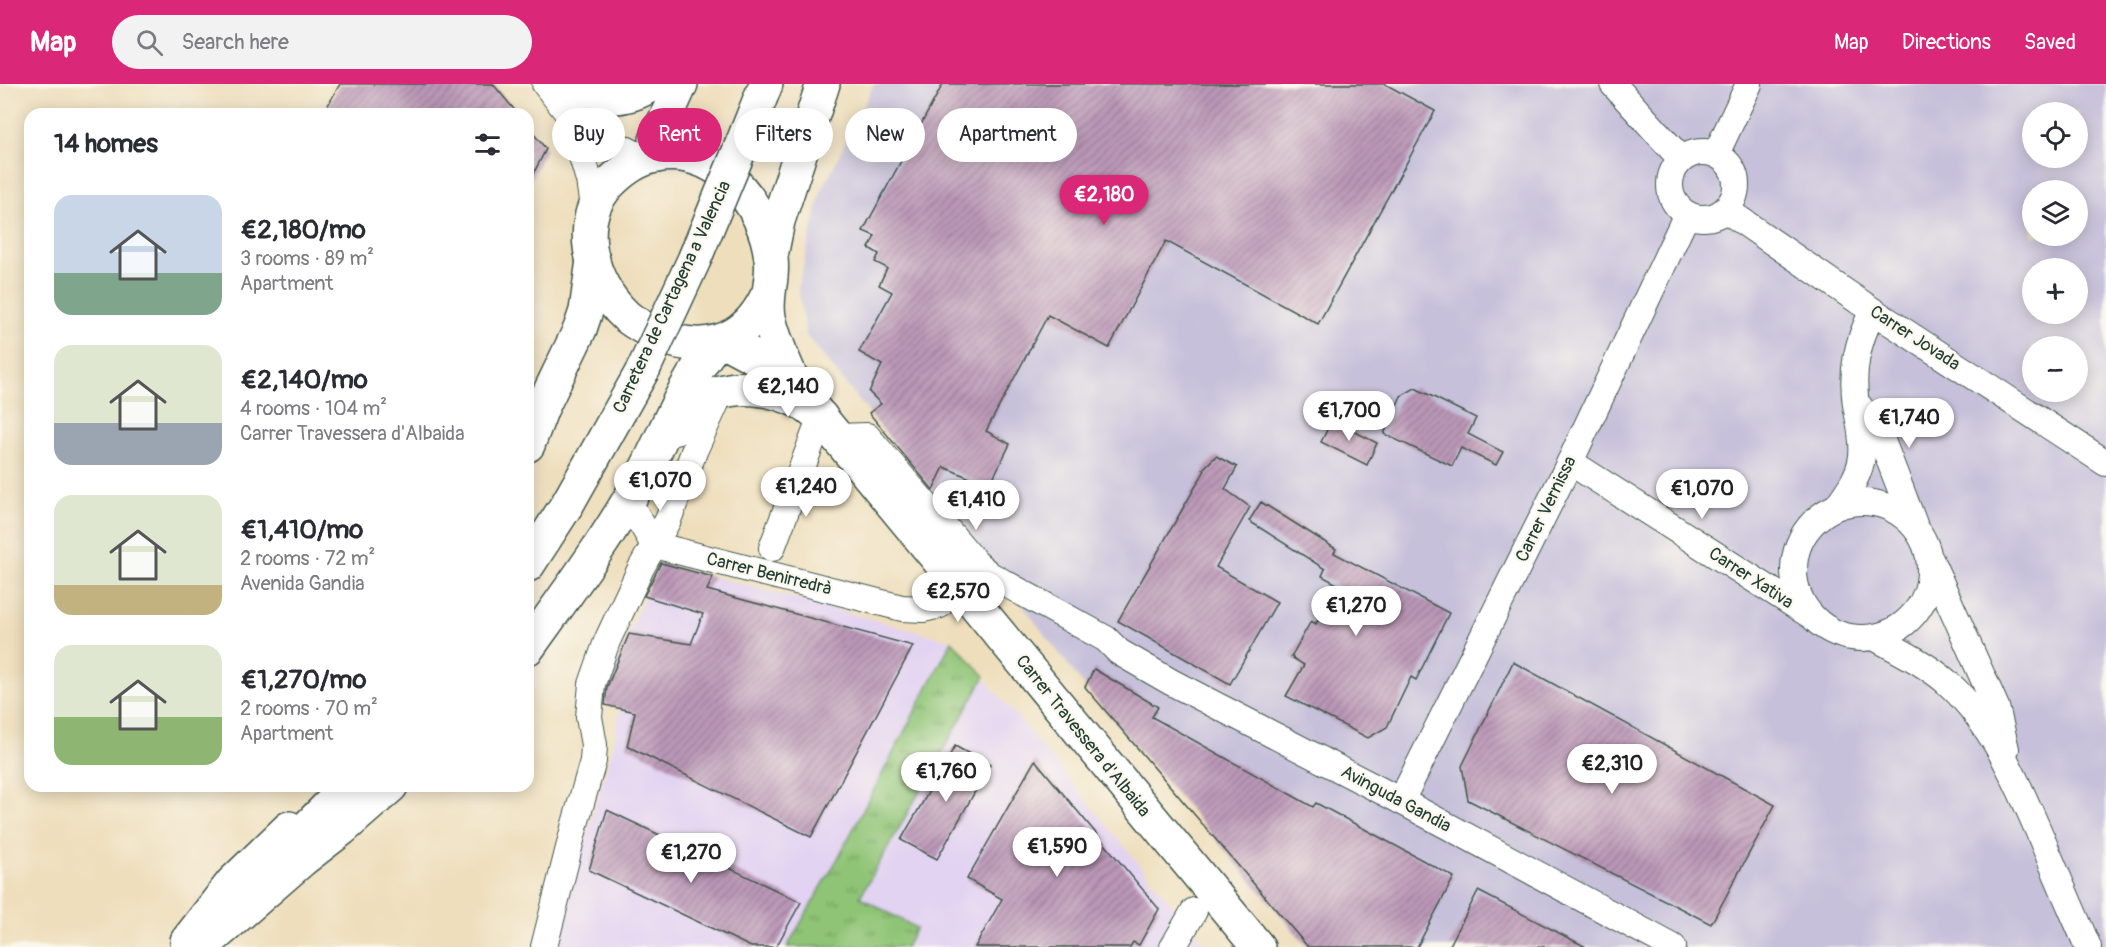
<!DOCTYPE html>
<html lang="en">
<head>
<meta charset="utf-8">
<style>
	body { margin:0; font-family:Pangolin,sans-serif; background:#f2f2f3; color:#2b2b33; height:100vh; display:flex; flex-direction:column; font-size:22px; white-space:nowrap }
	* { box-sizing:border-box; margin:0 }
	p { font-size:20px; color:#7c7c81 }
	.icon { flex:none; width:33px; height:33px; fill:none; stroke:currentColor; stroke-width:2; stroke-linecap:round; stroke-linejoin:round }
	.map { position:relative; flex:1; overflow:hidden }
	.panel { position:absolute; left:24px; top:24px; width:510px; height:684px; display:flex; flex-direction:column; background:#fff; border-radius:18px; box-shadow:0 3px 15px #0003 }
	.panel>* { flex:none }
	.hud { position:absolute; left:552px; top:24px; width:570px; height:54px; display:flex; gap:12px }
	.tools { position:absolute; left:2022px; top:18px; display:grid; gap:12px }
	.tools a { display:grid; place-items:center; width:66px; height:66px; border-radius:50%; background:#fff; box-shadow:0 3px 15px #0003; font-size:30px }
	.price { position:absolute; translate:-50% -51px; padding:0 14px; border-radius:21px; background:#fff; color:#222; font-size:20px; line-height:39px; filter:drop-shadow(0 2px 3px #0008) }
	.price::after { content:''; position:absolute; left:50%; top:36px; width:18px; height:14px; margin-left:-9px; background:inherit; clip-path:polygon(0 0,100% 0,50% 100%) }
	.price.selected { background:#db2777; color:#fff }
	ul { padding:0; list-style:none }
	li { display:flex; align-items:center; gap:18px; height:150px; padding:0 30px }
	li span { display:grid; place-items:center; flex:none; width:168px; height:120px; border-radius:18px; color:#555 }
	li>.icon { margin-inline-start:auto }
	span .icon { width:72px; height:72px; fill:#fffc; stroke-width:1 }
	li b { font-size:26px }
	h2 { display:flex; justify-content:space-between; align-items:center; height:72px; padding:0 30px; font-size:26px }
	.pill { padding:0 21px; border-radius:27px; background:#fff; box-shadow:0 3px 15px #0003; font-size:21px; line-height:54px }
	.pill.selected { background:#db2777; color:#fff }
	header { display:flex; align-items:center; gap:36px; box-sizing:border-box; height:84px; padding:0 30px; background:#db2777; color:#fff }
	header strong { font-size:28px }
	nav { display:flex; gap:33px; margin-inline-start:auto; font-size:21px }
	.search { width:420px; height:54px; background:#f2f2f3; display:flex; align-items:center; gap:15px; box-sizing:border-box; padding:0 21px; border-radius:33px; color:#7c7c81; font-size:22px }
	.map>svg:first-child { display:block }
	.built { fill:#e3d3f2 }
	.industrial { fill:#c6c0da; fill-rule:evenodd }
	.grass { fill:url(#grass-tufts); stroke:#578055; stroke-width:1.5 }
	.building { fill:url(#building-hatch) }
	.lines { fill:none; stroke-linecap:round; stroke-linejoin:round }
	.minor-casing { stroke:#3e5548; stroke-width:28 }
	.major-casing { stroke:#3e5548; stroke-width:36 }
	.highway-casing { stroke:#3e5548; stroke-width:36 }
	.minor { stroke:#fff; stroke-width:26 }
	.major { stroke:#fff; stroke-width:33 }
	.highway { stroke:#fff; stroke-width:33 }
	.highway-bridge-casing { stroke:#3e5548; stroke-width:36; stroke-linecap:butt }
	.highway-bridge { stroke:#fff; stroke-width:33 }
	.labels { text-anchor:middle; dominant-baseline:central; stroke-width:4.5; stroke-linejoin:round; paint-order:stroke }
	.street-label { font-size:18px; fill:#1f3d34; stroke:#fbf7ec }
</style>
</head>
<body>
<header>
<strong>Map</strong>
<div class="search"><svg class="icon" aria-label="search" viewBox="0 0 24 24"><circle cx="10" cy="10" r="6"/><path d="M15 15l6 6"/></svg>Search here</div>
<nav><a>Map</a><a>Directions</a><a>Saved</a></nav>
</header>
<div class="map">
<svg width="2106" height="863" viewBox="0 0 2106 863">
	<defs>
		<pattern id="grass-tufts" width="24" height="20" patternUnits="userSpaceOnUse" patternTransform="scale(1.5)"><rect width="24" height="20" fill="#8fc476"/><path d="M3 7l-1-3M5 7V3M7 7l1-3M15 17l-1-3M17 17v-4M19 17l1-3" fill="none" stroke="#74a062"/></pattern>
		<pattern id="building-hatch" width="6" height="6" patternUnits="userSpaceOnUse" patternTransform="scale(1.5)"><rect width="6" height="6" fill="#bb97b7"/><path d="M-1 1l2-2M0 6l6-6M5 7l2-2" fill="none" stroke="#977c96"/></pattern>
	</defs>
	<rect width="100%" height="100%" fill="#fbf7ec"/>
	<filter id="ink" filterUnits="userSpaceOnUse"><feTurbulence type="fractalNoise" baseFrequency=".0167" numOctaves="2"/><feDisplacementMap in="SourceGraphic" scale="12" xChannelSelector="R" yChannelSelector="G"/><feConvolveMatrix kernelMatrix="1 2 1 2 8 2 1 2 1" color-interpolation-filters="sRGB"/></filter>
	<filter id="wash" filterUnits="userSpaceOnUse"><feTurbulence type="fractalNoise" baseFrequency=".008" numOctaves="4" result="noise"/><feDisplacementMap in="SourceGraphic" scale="24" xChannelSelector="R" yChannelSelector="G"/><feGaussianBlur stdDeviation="1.35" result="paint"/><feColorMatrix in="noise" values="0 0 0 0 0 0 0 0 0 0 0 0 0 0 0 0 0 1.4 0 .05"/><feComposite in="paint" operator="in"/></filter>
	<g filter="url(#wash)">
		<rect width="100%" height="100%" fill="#eedebc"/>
		<path class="built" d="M659,478L952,557L1028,646L1207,863H560L575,788L612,667L620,625L599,620Z"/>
		<path class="industrial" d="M874,0H2106V863H1308L1085,603L971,454L806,251L798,204L821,108ZM2032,28H2078V74H2032ZM2032,106H2078V152H2032ZM2032,184H2078V230H2032ZM2032,262H2078V308H2032Z"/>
		<path class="grass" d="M952,557L985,592L860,813L916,844L906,863H787L838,774Z"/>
		<g id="blocks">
			<g class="building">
				<path d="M340,0H493L518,30H323Z"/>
				<path d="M943,0H1385L1435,27L1318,240L1166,157L1109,264L1048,231L986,347L1010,360L989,402L944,383L933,406L869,329L881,320L869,308L882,281L859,268L892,208L879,201L887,184L875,178L879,170L869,164L875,152L863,147Z"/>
				<path d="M528,43L546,65L528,100Z"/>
				<path d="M1415,304L1476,334L1468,350L1503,368L1496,381L1461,364L1452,382L1384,350L1401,312Z"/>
				<path d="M1332,336L1377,359L1367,381L1321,358Z"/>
				<path d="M1216,372L1237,383L1225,405L1250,423L1216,483L1277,518L1230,600L1118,537L1205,386L1203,385Z"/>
				<path d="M1261,418L1336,465L1334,469L1449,529L1416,596L1411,593L1387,643L1368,654L1286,612L1304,581L1291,573L1311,537L1316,540L1337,500L1322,492L1325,485L1249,437Z"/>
				<path d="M661,479L713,493L707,506L913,562L811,753L627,662L635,628L605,621L607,603L629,550L691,560L703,530L644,512Z"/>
				<path d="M1513,578L1775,721L1711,840L1468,716L1462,682Z"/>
				<path d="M1094,585L1158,623L1152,633L1313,723L1316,719L1454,793L1417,863H1308L1085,603Z"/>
				<path d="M955,662L990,681L937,775L901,756Z"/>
				<path d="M1035,676L1159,825L1139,861L1133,858L1130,863H975L1002,815L967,795Z"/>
				<path d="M607,726L801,818L776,863H751L589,786Z"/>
				<path d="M1478,807L1586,863H1449Z"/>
			</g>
		</g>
	</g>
	<g filter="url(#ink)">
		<use href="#blocks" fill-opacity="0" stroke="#3e5548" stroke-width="1.5"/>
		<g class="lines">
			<g class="minor-casing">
				<g id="minor">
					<path d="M545,0L570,32L604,54L645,75"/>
					<path d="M1613,0L1681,75"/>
					<path d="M570,32L589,96L593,123"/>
					<circle cx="1703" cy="101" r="33"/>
					<path d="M1716,70L1749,0"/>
					<path d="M1726,126L1873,227L2106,379"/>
					<path d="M1860,323L1881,354L1914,440"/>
					<path d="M838,353L867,352L976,479L990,491L1106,555L1119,568L1171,598L1401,717L1673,863"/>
					<path d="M1570,378L1810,531"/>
					<path d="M628,417L654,461"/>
					<circle cx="1862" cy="486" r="68"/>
					<path d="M1838,421C1848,407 1860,391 1862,372C1864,356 1859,337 1856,321C1851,287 1857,258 1873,227"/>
					<path d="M654,461L902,524L923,525L940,521"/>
					<path d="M772,464L821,333"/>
					<path d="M1931,477L1996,623L2006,665"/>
					<path d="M1876,554C1901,568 1928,581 1949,600C1994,642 2017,698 2041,753C2056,790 2072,826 2088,863"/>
					<path d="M1401,717L1570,378L1687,130"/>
					<path d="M544,863L575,740L593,677L594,661L589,633L592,600L607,557L641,484L668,436L695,365L716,319"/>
					<path d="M1173,863L1194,827"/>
				</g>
			</g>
			<g class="major-casing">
				<g id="major">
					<path d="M767,212C744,261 700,271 653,249C644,244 634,239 626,232C590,199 573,136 610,99C623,86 638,75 656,72C717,61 765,119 771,175C774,196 765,211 769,233C773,255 786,280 794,301"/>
					<path d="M724,257L756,274L794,301L1258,863"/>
				</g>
			</g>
			<g class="highway-casing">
				<g id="highway">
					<path d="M555,0C586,14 622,21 652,0"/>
					<path d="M742,60L766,0"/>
					<path d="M656,72V56L681,0"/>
					<path d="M771,172L778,137L823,0"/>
					<path d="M676,344C702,298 754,297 798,317C806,321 813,328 821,333"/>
					<path d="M528,361L542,324L580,245L586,227L593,176"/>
					<path d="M528,481L568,419L644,284"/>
					<path d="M528,564C568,508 610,452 643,391C667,346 683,299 716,259"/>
					<path d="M280,771L348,702"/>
					<path d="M187,857L232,799L289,744"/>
					<path d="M202,863L302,776L342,745L391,702"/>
				</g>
			</g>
			<use href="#minor" class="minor"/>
			<use href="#major" class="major"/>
			<use href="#highway" class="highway"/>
			<g class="highway-bridge-casing">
				<path id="highway-bridge" d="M644,284L694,176L742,60"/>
			</g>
			<use href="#highway-bridge" class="highway-bridge"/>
		</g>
	</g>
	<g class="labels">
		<g class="street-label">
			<text transform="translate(672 213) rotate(-65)">Carretera de Cartagena a Valencia</text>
			<text transform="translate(1915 254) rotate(33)">Carrer Jovada</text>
			<text transform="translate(1546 425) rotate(-64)">Carrer Vernissa</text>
			<text transform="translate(769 490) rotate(14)">Carrer Benirredrà</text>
			<text transform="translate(1751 494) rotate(33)">Carrer Xativa</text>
			<text transform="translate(1083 652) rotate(51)">Carrer Travessera d'Albaida</text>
			<text transform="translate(1396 715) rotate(28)">Avinguda Gandia</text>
		</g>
	</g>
</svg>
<div class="tools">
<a><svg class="icon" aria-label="locate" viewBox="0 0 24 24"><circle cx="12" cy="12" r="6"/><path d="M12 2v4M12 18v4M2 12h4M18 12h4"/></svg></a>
<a><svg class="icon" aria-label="layers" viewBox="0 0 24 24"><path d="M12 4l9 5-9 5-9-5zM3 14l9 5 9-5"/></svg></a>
<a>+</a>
<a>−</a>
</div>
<b class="price selected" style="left:1104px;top:142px">€2,180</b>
<b class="price" style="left:788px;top:334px">€2,140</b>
<b class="price" style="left:1349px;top:358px">€1,700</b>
<b class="price" style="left:1909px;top:365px">€1,740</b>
<b class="price" style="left:660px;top:428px">€1,070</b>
<b class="price" style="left:806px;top:434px">€1,240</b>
<b class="price" style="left:1702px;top:436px">€1,070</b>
<b class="price" style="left:976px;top:447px">€1,410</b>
<b class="price" style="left:958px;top:539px">€2,570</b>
<b class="price" style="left:1356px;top:553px">€1,270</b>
<b class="price" style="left:1612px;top:711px">€2,310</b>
<b class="price" style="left:946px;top:719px">€1,760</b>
<b class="price" style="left:1057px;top:794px">€1,590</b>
<b class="price" style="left:691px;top:800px">€1,270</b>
<div class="hud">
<a class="pill">Buy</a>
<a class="pill selected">Rent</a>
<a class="pill">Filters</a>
<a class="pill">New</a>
<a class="pill">Apartment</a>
</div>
<section class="panel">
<h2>14 homes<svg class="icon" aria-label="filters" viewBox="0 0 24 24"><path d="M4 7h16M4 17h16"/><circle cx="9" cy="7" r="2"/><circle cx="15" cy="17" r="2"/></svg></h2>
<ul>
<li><span style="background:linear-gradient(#c9d6e8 65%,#7fa58c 0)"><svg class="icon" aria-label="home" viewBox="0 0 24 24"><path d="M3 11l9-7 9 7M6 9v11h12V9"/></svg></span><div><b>€2,180/mo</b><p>3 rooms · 89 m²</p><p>Apartment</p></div></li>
<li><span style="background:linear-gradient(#dfe7d0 65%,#9aa5b1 0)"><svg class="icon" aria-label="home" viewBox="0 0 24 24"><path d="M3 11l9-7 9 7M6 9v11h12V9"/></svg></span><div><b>€2,140/mo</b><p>4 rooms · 104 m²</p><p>Carrer Travessera d'Albaida</p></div></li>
<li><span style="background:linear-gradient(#dfe7d0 75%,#c2b280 0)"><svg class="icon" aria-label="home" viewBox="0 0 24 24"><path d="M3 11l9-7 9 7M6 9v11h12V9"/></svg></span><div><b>€1,410/mo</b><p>2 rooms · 72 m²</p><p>Avenida Gandia</p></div></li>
<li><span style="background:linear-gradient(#dfe7d0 60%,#8fb573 0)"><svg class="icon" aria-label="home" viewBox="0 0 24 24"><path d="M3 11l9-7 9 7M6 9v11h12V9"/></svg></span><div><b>€1,270/mo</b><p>2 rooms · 70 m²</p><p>Apartment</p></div></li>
</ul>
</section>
</div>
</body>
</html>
